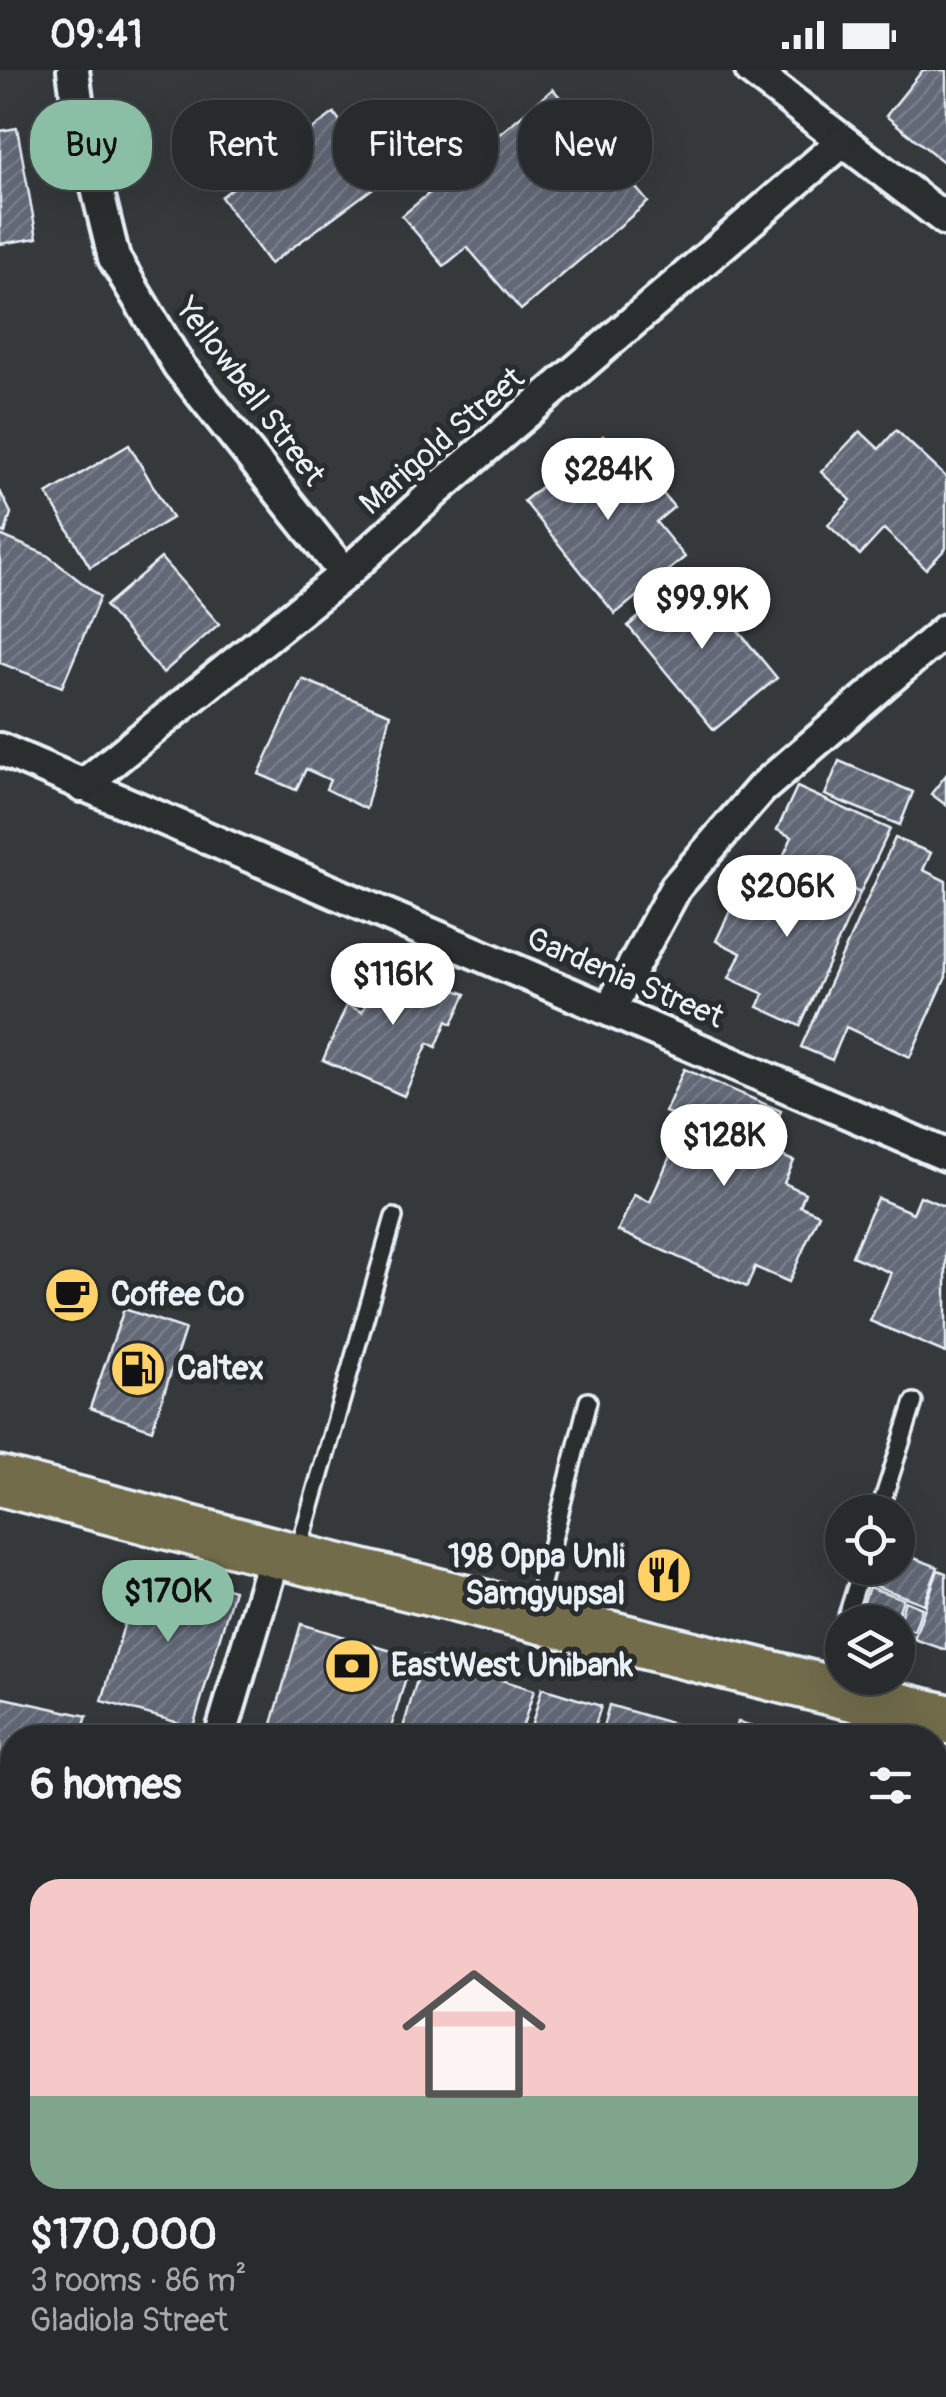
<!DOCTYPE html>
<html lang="en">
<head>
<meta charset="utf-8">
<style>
	body { margin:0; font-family:Pangolin,sans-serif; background:#343739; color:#f1f3f6; height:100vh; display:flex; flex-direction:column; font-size:38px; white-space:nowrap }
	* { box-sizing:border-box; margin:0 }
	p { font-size:32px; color:#a5a7aa }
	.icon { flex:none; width:55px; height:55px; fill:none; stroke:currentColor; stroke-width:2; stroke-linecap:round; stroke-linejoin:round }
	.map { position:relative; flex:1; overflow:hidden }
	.details { position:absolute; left:0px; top:1655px; width:948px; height:672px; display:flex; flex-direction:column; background:#282b2d; border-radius:40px 40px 0 0; box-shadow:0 10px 40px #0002,0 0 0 2px #444749 }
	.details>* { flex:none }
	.top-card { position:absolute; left:30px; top:30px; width:888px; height:90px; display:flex; gap:20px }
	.fabs { position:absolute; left:825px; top:1425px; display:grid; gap:20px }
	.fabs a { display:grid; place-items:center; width:90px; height:90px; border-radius:50%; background:#282b2d; box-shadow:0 10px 40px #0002,0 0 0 2px #444749; font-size:50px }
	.price { position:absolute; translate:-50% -85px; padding:0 22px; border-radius:35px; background:#fff; color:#222; font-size:32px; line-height:65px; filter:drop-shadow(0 2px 5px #0008) }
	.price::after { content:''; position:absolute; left:50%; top:60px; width:30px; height:22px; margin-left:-15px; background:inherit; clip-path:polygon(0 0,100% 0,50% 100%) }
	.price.active { background:#8abfa5; color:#111 }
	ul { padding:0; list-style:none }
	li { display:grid; align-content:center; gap:20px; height:530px; padding:0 30px }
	li span { display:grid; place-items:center; height:310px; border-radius:30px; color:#555 }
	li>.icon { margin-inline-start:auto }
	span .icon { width:180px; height:180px; fill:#fffc; stroke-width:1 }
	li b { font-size:42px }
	h2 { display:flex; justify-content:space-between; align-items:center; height:120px; padding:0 30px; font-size:42px }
	.chip { padding:0 35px; border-radius:40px; background:#282b2d; box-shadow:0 10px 40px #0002,0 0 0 2px #444749; font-size:35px; line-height:90px }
	.chip.active { background:#8abfa5; color:#111 }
	.status { display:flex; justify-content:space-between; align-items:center; height:70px; padding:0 50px; background:#282b2d; direction:ltr }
	.status svg { height:28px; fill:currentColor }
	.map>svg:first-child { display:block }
	.building { fill:url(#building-hatch); stroke:#e8f1f8; stroke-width:2.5 }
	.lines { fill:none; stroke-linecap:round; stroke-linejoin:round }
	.service-casing { stroke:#e8f1f8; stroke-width:22 }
	.minor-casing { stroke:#e8f1f8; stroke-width:38 }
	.primary-casing { stroke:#e8f1f8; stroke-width:55 }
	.service { stroke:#2a2d2e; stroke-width:15 }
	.minor { stroke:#2a2d2e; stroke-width:30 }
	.primary { stroke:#726c4b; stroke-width:48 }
	.labels { text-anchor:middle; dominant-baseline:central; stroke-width:10; stroke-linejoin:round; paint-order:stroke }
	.street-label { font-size:32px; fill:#e8f1f8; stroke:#2a2d2e }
	.poi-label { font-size:32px; font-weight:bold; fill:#e8f1f8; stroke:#2a2d2e; text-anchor:start }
</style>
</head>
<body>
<div class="status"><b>09:41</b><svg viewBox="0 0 49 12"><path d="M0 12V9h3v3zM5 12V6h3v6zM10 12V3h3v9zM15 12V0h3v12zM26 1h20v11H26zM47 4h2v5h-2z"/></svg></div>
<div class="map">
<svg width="946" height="2327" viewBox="0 0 946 2327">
	<defs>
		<pattern id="building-hatch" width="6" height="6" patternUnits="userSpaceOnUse" patternTransform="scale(2.5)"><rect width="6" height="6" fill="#626876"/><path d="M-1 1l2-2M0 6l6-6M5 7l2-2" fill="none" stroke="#787e8a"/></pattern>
	</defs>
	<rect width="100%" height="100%" fill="#35393c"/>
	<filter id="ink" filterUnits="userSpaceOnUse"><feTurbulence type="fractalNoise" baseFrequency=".01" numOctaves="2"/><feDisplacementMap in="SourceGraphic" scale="20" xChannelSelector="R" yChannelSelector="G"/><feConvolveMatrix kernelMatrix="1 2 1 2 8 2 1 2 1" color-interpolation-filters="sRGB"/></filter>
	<g filter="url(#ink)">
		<g class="building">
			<path d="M923,0H946V94L886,46Z"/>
			<path d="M553,19L648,132L521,240L467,177L444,196L402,146Z"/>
			<path d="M334,43L384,110L270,194L221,127Z"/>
			<path d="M17,58L37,168L0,174V61Z"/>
			<path d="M896,360L946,407V478L926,499L884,459L860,485L828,455L851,430L821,402L860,361L879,379Z"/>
			<path d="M603,366L635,405L643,399L674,437L656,452L685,487L615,544L524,431Z"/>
			<path d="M129,375L172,448L90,497L47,424Z"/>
			<path d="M0,421L11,443L5,463L0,461Z"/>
			<path d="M0,465L47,485L100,527L62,617L0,593Z"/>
			<path d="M161,488L219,554L163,603L105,536Z"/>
			<path d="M691,504L777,608L714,660L628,556Z"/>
			<path d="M302,609L390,644L366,739L326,719L330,710L306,699L296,720L259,704Z"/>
			<path d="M839,691L913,722L900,755L825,725Z"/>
			<path d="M946,705V735L931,724Z"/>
			<path d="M797,717L890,759L860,823L808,799L801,815L775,804L792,767L777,760Z"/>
			<path d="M895,768L931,783L923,800L946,811V907L910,987L846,957L832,990L801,977Z"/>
			<path d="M808,799L860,823L800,956L758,937L764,924L729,908L741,883L716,871L741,818L764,829L775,804L801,815Z"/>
			<path d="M385,892L466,924L452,954L447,951L436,977L428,973L404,1026L323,990L347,935L362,942Z"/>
			<path d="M684,999L781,1041L765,1079L794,1091L784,1113L805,1123L800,1136L819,1144L789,1212L755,1197L747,1217L618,1161L634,1125L650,1132L686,1050L665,1042Z"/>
			<path d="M920,1126L946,1137V1283L870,1251L891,1203L852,1186L877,1128L913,1143Z"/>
			<path d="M124,1239L185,1259L152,1360L90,1338Z"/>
			<path d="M898,1482L938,1497L924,1534L865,1512L871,1498H898Z"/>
			<path d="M142,1493L234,1520L193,1657L102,1631Z"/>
			<path d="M938,1500L946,1503V1580L914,1569Z"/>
			<path d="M869,1517L903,1529L895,1552H885L860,1543Z"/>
			<path d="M905,1531L922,1538L914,1561L898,1555Z"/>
			<path d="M301,1554L412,1587L388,1668H268Z"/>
			<path d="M898,1559L912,1565L904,1588L898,1585Z"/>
			<path d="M424,1586L534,1620L519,1668H400Z"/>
			<path d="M542,1618L601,1636L591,1668H528Z"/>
			<path d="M0,1627L87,1646L80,1668H12V1786L0,1783Z"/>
			<path d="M609,1635L675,1654L671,1668H600Z"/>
			<path d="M738,1652L779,1663L778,1668H734Z"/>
			<path d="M935,1772L946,1775V1808L935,1806Z"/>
		</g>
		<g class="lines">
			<g class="service-casing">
				<g id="service">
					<path d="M879,1442L914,1332"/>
					<path d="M297,1485L394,1147"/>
					<path d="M535,1541L588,1331"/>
					<path d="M845,1552L862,1498"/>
					<path d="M826,1615L842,1562"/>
				</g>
			</g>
			<g class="minor-casing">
				<g id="minor">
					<path d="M73,0L79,44L114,188L179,296L345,504"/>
					<path d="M751,0L946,150"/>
					<path d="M0,679L946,1085"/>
					<path d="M82,716L345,504L439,418L842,72"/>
					<path d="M610,939L676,817L761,719L946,560"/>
					<path d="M220,1668L275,1483"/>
					<path d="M0,1794L12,1797"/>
					<path d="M935,2022L946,2025"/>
					<path d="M0,2211L12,2214"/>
					<path d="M395,2315L440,2327"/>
					<path d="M5,2327L12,2304"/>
					<path d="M934,2327L946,2289"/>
				</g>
			</g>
			<g class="primary-casing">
				<path id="primary" d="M0,1411L296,1488L946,1649"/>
			</g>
			<use href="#service" class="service"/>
			<use href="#minor" class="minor"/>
			<use href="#primary" class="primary"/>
		</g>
	</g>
	<defs>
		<g id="cafe-disc" transform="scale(2.875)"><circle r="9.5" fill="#ffd166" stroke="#2a2d2e"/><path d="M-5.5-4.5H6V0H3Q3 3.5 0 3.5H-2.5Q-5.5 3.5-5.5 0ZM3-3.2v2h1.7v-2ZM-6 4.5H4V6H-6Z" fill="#111"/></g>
		<g id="fuel-disc" transform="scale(2.875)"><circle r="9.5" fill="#ffd166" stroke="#2a2d2e"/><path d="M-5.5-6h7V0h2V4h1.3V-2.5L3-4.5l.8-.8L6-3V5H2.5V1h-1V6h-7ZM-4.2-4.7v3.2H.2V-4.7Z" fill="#111"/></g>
		<g id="restaurant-disc" transform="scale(2.875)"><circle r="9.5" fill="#ffd166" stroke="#2a2d2e"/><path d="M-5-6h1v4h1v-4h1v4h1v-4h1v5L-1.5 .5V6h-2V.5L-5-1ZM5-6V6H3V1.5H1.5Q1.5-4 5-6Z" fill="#111"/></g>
		<g id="bank-disc" transform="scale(2.875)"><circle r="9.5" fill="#ffd166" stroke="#2a2d2e"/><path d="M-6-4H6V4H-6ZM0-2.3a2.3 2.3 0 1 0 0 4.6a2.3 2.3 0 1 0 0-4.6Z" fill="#111"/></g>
	</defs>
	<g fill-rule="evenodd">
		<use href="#cafe-disc" x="72" y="1225"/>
		<use href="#fuel-disc" x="138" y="1299"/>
		<use href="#restaurant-disc" x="664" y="1505"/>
		<use href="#bank-disc" x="352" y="1596"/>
	</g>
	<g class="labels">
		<g class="street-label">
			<text transform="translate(250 322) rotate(53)">Yellowbell Street</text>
			<text transform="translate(442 371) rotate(-41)">Marigold Street</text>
			<text transform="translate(625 908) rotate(23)">Gardenia Street</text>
		</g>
		<g class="poi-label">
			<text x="111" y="1225">Coffee Co</text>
			<text x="177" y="1299">Caltex</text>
			<text x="625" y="1487" text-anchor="end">198 Oppa Unli<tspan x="625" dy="37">Samgyupsal</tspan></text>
			<text x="391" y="1596">EastWest Unibank</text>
		</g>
	</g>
</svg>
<div class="fabs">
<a><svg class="icon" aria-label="locate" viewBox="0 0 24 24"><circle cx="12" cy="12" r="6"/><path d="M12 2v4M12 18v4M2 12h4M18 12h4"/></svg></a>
<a><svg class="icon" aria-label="layers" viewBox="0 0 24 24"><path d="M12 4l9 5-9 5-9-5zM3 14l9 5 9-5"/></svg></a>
</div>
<b class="price" style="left:608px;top:453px">$284K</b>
<b class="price" style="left:702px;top:582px">$99.9K</b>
<b class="price" style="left:787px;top:870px">$206K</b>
<b class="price" style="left:393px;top:958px">$116K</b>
<b class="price" style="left:724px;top:1119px">$128K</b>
<b class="price active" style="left:168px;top:1575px">$170K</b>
<div class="top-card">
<a class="chip active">Buy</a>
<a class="chip">Rent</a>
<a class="chip">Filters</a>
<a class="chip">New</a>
</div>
<section class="details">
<h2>6 homes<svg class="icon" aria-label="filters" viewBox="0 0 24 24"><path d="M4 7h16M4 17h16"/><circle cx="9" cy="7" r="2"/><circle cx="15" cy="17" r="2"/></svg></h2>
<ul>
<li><span style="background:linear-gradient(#f6c9c9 70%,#7fa58c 0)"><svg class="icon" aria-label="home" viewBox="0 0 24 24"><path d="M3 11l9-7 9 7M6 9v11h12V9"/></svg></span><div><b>$170,000</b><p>3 rooms · 86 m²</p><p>Gladiola Street</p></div></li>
</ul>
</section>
</div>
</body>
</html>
